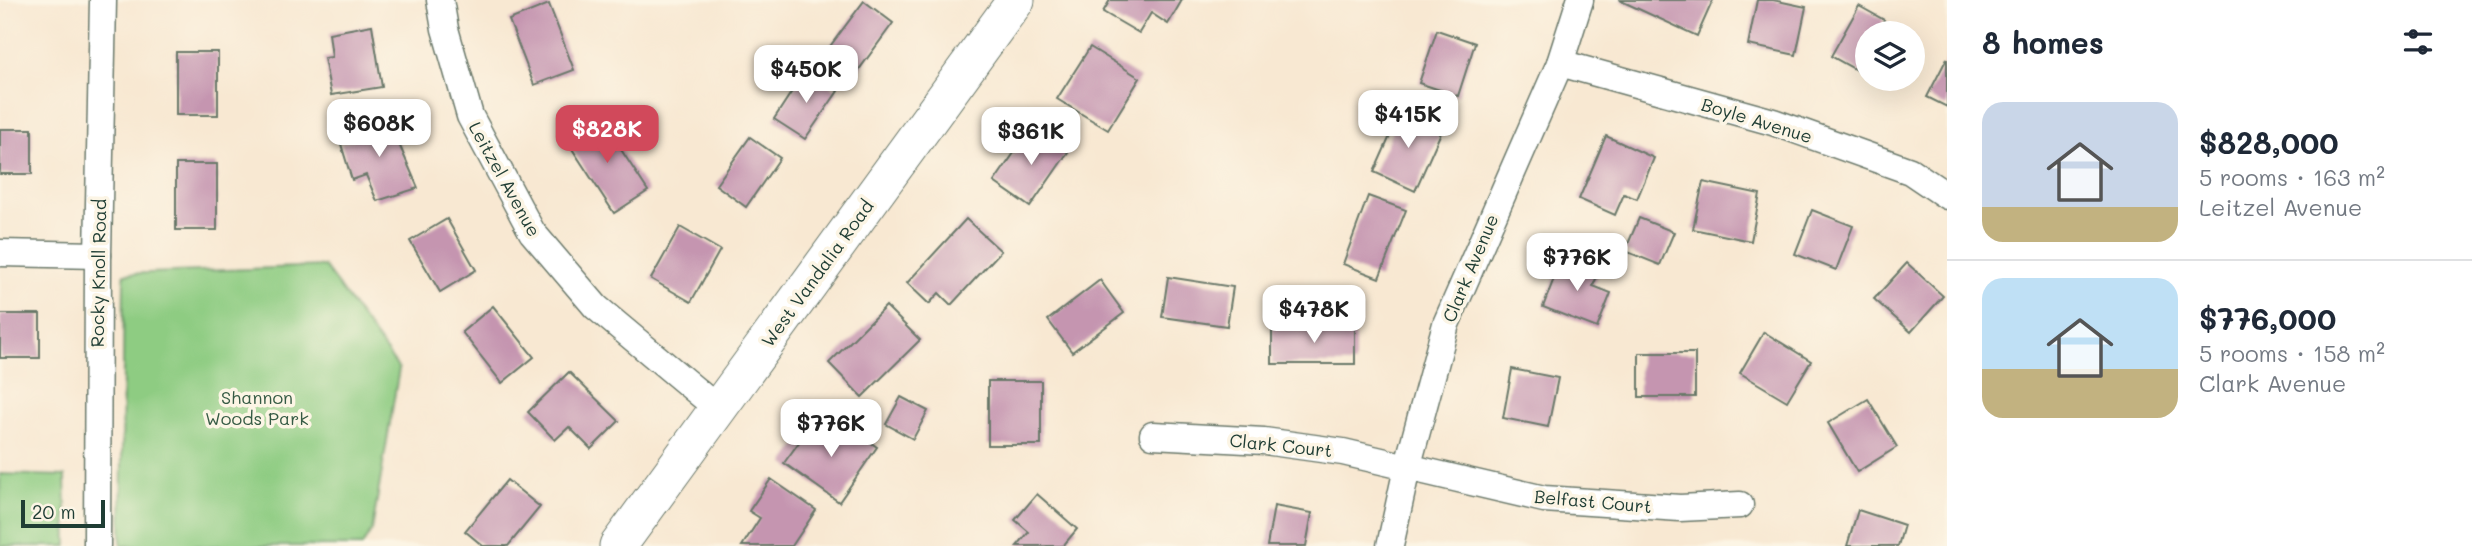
<!DOCTYPE html>
<html lang="en">
<head>
<meta charset="utf-8">
<style>
	body { margin:0; font-family:Mali,sans-serif; background:#f6f6f7; color:#1f2937; height:100vh; display:flex; flex-direction:column; font-size:26px; white-space:nowrap }
	* { box-sizing:border-box; margin:0 }
	p { font-size:23px; color:#747a83 }
	.icon { flex:none; width:38px; height:38px; fill:none; stroke:currentColor; stroke-width:2; stroke-linecap:round; stroke-linejoin:round }
	.map { position:relative; flex:1; overflow:hidden }
	.sheet { display:flex; flex-direction:column; background:#fff; width:525px }
	.sheet>* { flex:none }
	.tools { position:absolute; left:1855px; top:21px; display:grid; gap:14px }
	.tools a { display:grid; place-items:center; width:70px; height:70px; border-radius:50%; background:#fff; box-shadow:0 7px 28px #0002; font-size:35px }
	.scale { position:absolute; left:21px; bottom:18px; width:84px; box-sizing:border-box; padding-left:7px; border:4px solid #1f3d34; border-top:0; font-size:19px; line-height:24px; white-space:nowrap; color:#1f3d34; -webkit-text-stroke:5px #fcf5e5; paint-order:stroke }
	.price { position:absolute; translate:-50% -60px; padding:0 16px; border-radius:14px; background:#fff; color:#222; font-size:23px; line-height:46px; filter:drop-shadow(0 2px 4px #0008) }
	.price::after { content:''; position:absolute; left:50%; top:42px; width:21px; height:16px; margin-left:-10px; background:inherit; clip-path:polygon(0 0,100% 0,50% 100%) }
	.price.on { background:#d1495b; color:#fff }
	ul { padding:0; list-style:none }
	li { display:flex; align-items:center; gap:21px; height:175px; padding:0 35px }
	li+li { border-top:2px solid #e0e1e3 }
	li span { display:grid; place-items:center; flex:none; width:196px; height:140px; border-radius:21px; color:#555 }
	li>.icon { margin-inline-start:auto }
	span .icon { width:84px; height:84px; fill:#fffc; stroke-width:1 }
	li b { font-size:30px }
	h2 { display:flex; justify-content:space-between; align-items:center; height:84px; padding:0 35px; font-size:30px }
	main { display:flex; flex:1; min-height:0 }
	.map>svg:first-child { display:block }
	.green { fill:#8ecc82; stroke:#56845b; stroke-width:2 }
	.building { fill:#c595b0 }
	.lines { fill:none; stroke-linecap:round; stroke-linejoin:round }
	.minor-casing { stroke:#6b796b; stroke-width:29 }
	.secondary-casing { stroke:#6b796b; stroke-width:39 }
	.minor { stroke:#fff; stroke-width:26 }
	.secondary { stroke:#fff; stroke-width:37 }
	.labels { text-anchor:middle; dominant-baseline:central; stroke-width:7; stroke-linejoin:round; paint-order:stroke }
	.street-label { font-size:18px; fill:#1f3d34; stroke:#fcf5e5 }
	.park-label { font-size:18px; fill:#355a44; stroke:#fcf5e5 }
</style>
</head>
<body>
<main>
<div class="map">
<svg width="1947" height="546" viewBox="0 0 1947 546">
	<rect width="100%" height="100%" fill="#fcf5e5"/>
	<filter id="ink" filterUnits="userSpaceOnUse"><feTurbulence type="fractalNoise" baseFrequency=".0143" numOctaves="2"/><feDisplacementMap in="SourceGraphic" scale="14" xChannelSelector="R" yChannelSelector="G"/><feConvolveMatrix kernelMatrix="1 2 1 2 8 2 1 2 1" color-interpolation-filters="sRGB"/></filter>
	<filter id="wash" filterUnits="userSpaceOnUse"><feTurbulence type="fractalNoise" baseFrequency=".00686" numOctaves="4" result="noise"/><feDisplacementMap in="SourceGraphic" scale="28" xChannelSelector="R" yChannelSelector="G"/><feGaussianBlur stdDeviation="1.57" result="paint"/><feColorMatrix in="noise" values="0 0 0 0 0 0 0 0 0 0 0 0 0 0 0 0 0 1.4 0 .05"/><feComposite in="paint" operator="in"/></filter>
	<g filter="url(#wash)">
		<rect width="100%" height="100%" fill="#f8e8d2"/>
		<g class="green">
			<path d="M324,266L399,369L372,530L362,546H121L124,274Z"/>
			<path d="M0,474L65,476L67,546H0Z"/>
		</g>
		<g id="blocks">
			<g class="building">
				<path d="M1110,0H1182L1168,24L1151,13L1139,33L1103,12Z"/>
				<path d="M1619,0H1713L1697,36Z"/>
				<path d="M1757,0H1773L1806,7L1796,55L1748,45Z"/>
				<path d="M864,1L893,23L855,75L825,53Z"/>
				<path d="M549,4L574,70L534,85L509,20Z"/>
				<path d="M1859,6L1884,20L1879,30L1884,33H1867V76L1831,56Z"/>
				<path d="M372,25L382,87L331,95L324,58L332,57L329,33Z"/>
				<path d="M1437,30L1475,43L1458,96L1419,83Z"/>
				<path d="M1090,47L1140,78L1108,130L1057,99Z"/>
				<rect x="176" y="52" width="42" height="63"/>
				<path d="M1947,58V107L1927,97Z"/>
				<path d="M806,70L838,91L805,139L774,119Z"/>
				<path d="M1402,109L1443,128L1415,191L1374,172Z"/>
				<path d="M386,114L418,188L377,201L366,175L352,180L341,144L355,139L352,130Z"/>
				<path d="M599,116L648,191L614,213L565,138Z"/>
				<path d="M1032,127L1068,152L1030,207L994,182Z"/>
				<rect x="0" y="129" width="32" height="45"/>
				<path d="M1606,136L1654,158L1637,199L1624,194L1615,215L1579,199Z"/>
				<path d="M750,137L780,158L746,207L716,185Z"/>
				<rect x="176" y="164" width="41" height="66"/>
				<path d="M1703,182L1760,194L1751,241L1693,229Z"/>
				<path d="M1368,196L1406,210L1379,278L1343,264Z"/>
				<path d="M1812,210L1853,226L1836,270L1795,254Z"/>
				<path d="M1639,218L1674,232L1660,265L1625,251Z"/>
				<path d="M447,219L476,270L440,292L410,241Z"/>
				<path d="M966,219L1001,251L951,305L939,293L929,304L907,283Z"/>
				<path d="M680,227L720,250L691,302L651,279Z"/>
				<path d="M1563,255L1600,269L1593,286L1611,293L1597,328L1543,307Z"/>
				<path d="M1907,263L1943,296L1911,332L1874,299Z"/>
				<path d="M1168,277L1233,287L1227,326L1162,317Z"/>
				<path d="M1100,280L1124,313L1072,352L1048,320Z"/>
				<path d="M493,306L534,357L502,383L462,332Z"/>
				<path d="M886,306L920,340L862,397L829,363Z"/>
				<rect x="0" y="314" width="40" height="44"/>
				<rect x="1272" y="326" width="83" height="38"/>
				<path d="M1764,332L1811,361L1787,401L1740,373Z"/>
				<rect x="1639" y="353" width="56" height="44"/>
				<path d="M1512,369L1558,378L1548,427L1503,418Z"/>
				<path d="M569,372L619,421L591,449L569,427L555,440L528,412Z"/>
				<rect x="988" y="381" width="53" height="64"/>
				<path d="M901,397L928,411L913,439L886,424Z"/>
				<path d="M1868,399L1897,447L1857,472L1828,423Z"/>
				<path d="M841,422L877,447L839,502L784,463L810,427L828,440Z"/>
				<path d="M771,479L816,510L792,546H742L760,518L749,511Z"/>
				<path d="M507,480L540,507L508,546H483L465,531Z"/>
				<path d="M1037,494L1077,529L1063,546H1017L1029,532L1015,520Z"/>
				<path d="M1274,506L1312,513L1306,546H1267Z"/>
				<path d="M1858,510L1904,525L1898,546H1847Z"/>
			</g>
		</g>
	</g>
	<g filter="url(#ink)">
		<use href="#blocks" fill-opacity="0" stroke="#6b796b" stroke-width="2"/>
		<g class="lines">
			<g class="minor-casing">
				<g id="minor">
					<path d="M440,0L445,29L470,116L532,232L596,307L718,409"/>
					<path d="M1560,63L1773,122L1910,171L1947,196"/>
					<path d="M0,253L98,255"/>
					<path d="M1153,435L1264,441L1343,452L1544,499L1680,508L1740,505"/>
					<path d="M97,546L98,255L103,0"/>
					<path d="M1390,546L1407,468L1446,324L1560,63L1580,0"/>
				</g>
			</g>
			<g class="secondary-casing">
				<path id="secondary" d="M618,546L1016,0"/>
			</g>
			<use href="#minor" class="minor"/>
			<use href="#secondary" class="secondary"/>
		</g>
	</g>
	<g class="labels">
		<g class="street-label">
			<text transform="translate(1757 120) rotate(17)">Boyle Avenue</text>
			<text transform="translate(505 179) rotate(61)">Leitzel Avenue</text>
			<text transform="translate(1470 268) rotate(-67)">Clark Avenue</text>
			<text transform="translate(98 273) rotate(-89)">Rocky Knoll Road</text>
			<text transform="translate(817 273) rotate(-54)">West Vandalia Road</text>
			<text transform="translate(1281 445) rotate(6)">Clark Court</text>
			<text transform="translate(1593 501) rotate(5)">Belfast Court</text>
		</g>
		<g class="park-label">
			<text x="257" y="397">Shannon<tspan x="257" dy="21">Woods Park</tspan></text>
		</g>
	</g>
</svg>
<div class="tools">
<a><svg class="icon" aria-label="layers" viewBox="0 0 24 24"><path d="M12 4l9 5-9 5-9-5zM3 14l9 5 9-5"/></svg></a>
</div>
<div class="scale">20 m</div>
<b class="price" style="left:806px;top:105px">$450K</b>
<b class="price" style="left:1408px;top:150px">$415K</b>
<b class="price" style="left:379px;top:159px">$608K</b>
<b class="price on" style="left:607px;top:165px">$828K</b>
<b class="price" style="left:1031px;top:167px">$361K</b>
<b class="price" style="left:1577px;top:293px">$776K</b>
<b class="price" style="left:1314px;top:345px">$478K</b>
<b class="price" style="left:831px;top:459px">$776K</b>
</div>
<section class="sheet">
<h2>8 homes<svg class="icon" aria-label="filters" viewBox="0 0 24 24"><path d="M4 7h16M4 17h16"/><circle cx="9" cy="7" r="2"/><circle cx="15" cy="17" r="2"/></svg></h2>
<ul>
<li><span style="background:linear-gradient(#c9d6e8 75%,#c2b280 0)"><svg class="icon" aria-label="home" viewBox="0 0 24 24"><path d="M3 11l9-7 9 7M6 9v11h12V9"/></svg></span><div><b>$828,000</b><p>5 rooms · 163 m²</p><p>Leitzel Avenue</p></div></li>
<li><span style="background:linear-gradient(#bfe0f5 65%,#c2b280 0)"><svg class="icon" aria-label="home" viewBox="0 0 24 24"><path d="M3 11l9-7 9 7M6 9v11h12V9"/></svg></span><div><b>$776,000</b><p>5 rooms · 158 m²</p><p>Clark Avenue</p></div></li>
</ul>
</section>
</main>
</body>
</html>
